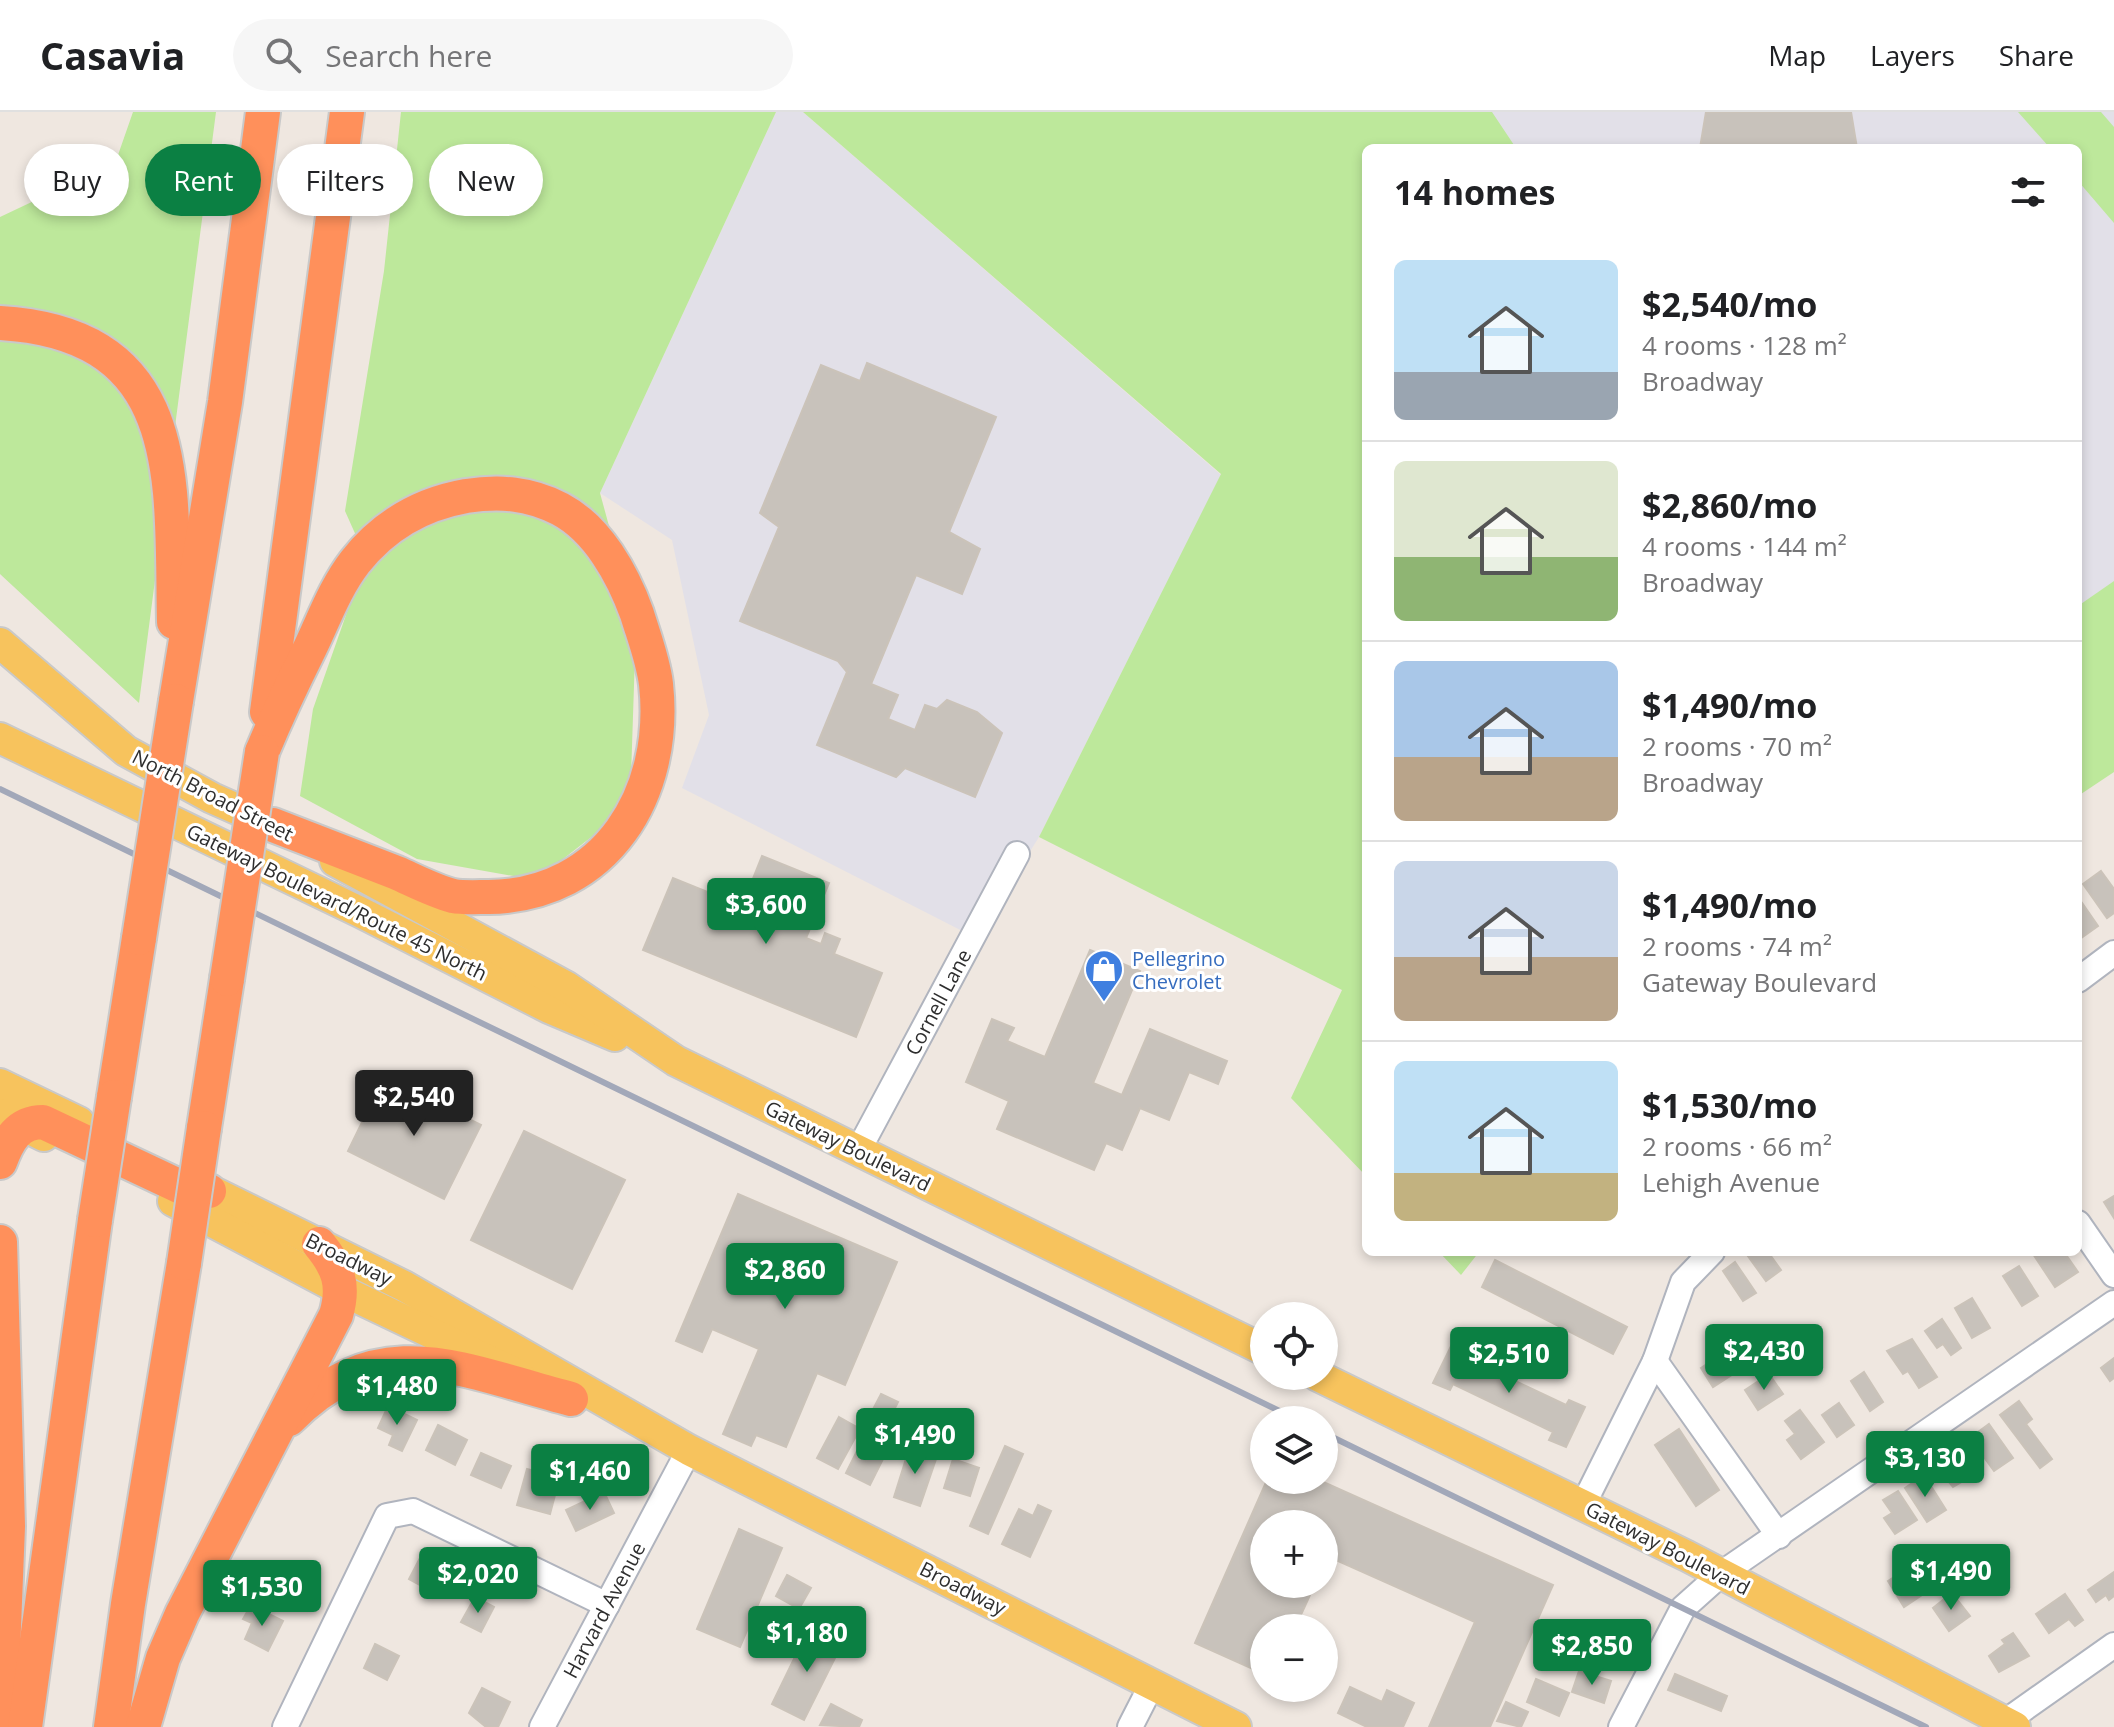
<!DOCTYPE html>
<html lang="en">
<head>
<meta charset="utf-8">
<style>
	body { margin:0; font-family:"Open Sans",sans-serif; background:#f6f6f6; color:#202124; height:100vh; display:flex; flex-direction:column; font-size:30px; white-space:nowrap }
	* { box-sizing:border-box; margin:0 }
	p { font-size:26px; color:#757577 }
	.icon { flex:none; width:44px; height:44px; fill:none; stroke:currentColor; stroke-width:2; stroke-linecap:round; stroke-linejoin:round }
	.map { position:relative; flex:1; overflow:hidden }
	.panel { position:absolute; left:1362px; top:32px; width:720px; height:1112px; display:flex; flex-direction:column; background:#fff; border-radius:12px; box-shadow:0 4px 12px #0003 }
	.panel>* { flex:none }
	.banner { position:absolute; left:24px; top:32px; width:760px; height:72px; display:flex; gap:16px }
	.tools { position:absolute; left:1250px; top:1190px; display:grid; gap:16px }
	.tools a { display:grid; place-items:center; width:88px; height:88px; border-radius:50%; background:#fff; box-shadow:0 4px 12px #0003; font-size:40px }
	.price { position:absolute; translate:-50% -68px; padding:0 18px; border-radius:8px; background:#0b8043; color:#fff; font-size:26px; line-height:52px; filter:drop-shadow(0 2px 4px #0008) }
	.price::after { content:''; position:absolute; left:50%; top:48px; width:24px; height:18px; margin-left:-12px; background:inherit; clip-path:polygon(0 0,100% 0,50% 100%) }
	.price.current { background:#222; color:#fff }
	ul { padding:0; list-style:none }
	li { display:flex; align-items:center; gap:24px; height:200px; padding:0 32px }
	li+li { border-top:2px solid #e0e0e0 }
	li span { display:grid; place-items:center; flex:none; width:224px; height:160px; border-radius:12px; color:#555 }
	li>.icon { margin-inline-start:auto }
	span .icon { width:96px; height:96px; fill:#fffc; stroke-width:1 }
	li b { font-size:34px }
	h2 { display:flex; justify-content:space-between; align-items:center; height:96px; padding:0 32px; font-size:34px }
	.chip { padding:0 28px; border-radius:36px; background:#fff; box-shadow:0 4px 12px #0003; font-size:28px; line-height:72px }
	.chip.current { background:#0b8043; color:#fff }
	header { display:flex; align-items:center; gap:48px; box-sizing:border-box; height:112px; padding:0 40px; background:#fff; border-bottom:2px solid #e0e0e0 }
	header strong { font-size:38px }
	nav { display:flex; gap:44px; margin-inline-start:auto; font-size:28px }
	.search { width:560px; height:72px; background:#f6f6f6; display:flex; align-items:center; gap:20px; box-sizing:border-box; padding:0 28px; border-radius:44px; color:#757577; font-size:30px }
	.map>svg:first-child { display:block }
	.industrial { fill:#e2e0e8 }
	.green { fill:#bde89b }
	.building { fill:#c8c2bb; stroke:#cbc3b9; stroke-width:2 }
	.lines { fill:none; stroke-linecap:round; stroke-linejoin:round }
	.minor-casing { stroke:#b0b4be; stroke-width:28 }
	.major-casing { stroke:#c9c9c9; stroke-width:34 }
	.highway-casing { stroke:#c9c9c9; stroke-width:38 }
	.minor { stroke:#fff; stroke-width:24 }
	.major { stroke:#f7c35d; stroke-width:30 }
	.highway { stroke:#ff905b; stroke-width:34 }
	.rail { stroke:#a2a8b9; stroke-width:6 }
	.highway-bridge-casing { stroke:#c9c9c9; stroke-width:38; stroke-linecap:butt }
	.highway-bridge { stroke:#ff905b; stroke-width:34 }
	.labels { text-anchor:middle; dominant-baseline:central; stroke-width:6; stroke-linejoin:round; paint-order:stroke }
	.street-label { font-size:20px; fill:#2e2e2e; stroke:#fff }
	.shop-label { font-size:20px; fill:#366cbe; stroke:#fff; text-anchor:start }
</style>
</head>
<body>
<header>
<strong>Casavia</strong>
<div class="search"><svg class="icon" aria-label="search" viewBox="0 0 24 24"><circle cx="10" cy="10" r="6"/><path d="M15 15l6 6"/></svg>Search here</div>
<nav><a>Map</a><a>Layers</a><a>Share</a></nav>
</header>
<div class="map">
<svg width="2114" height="1615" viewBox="0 0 2114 1615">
	<rect width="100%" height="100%" fill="#efe7e0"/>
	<g class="industrial">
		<path d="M776,0H803L1221,363L1039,725L976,826L682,676L709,603L672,428L600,381Z"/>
		<path d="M1441,0H2114V584L2078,610V36H1466Z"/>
	</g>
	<g class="green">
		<path d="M133,0H216L139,591L0,462V105L93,61L118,43Z"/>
		<path d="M401,0H776L600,381L636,513L630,695L536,768L417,747L300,684L313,597L366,446L345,399L384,159Z"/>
		<path d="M803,0H1492L1516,36H1366V1064L1291,986L1342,878L1039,725L1221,362Z"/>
		<path d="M2018,0H2101L2114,15V111L2078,69V36H2050Z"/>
		<path d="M2114,469V660L2078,684V494Z"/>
		<path d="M1439,1140H1479L1461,1163Z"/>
	</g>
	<g class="building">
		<path d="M1706,0H1851L1857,36H1700Z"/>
		<path d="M867,251L996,305L949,420L980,437L962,482L916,463L871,572L898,583L888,607L915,618L925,593L937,597L947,588L977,600L1002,621L975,685L905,656L896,665L817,633L847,560L838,549L740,509L779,415L760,401L821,253L860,269Z"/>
		<path d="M762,744L829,771L806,826L821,832L825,821L840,827L834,842L882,861L856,925L643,838L673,766L742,794Z"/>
		<path d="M2101,759L2114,777V801L2107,806L2083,772Z"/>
		<path d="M2078,785L2098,814L2081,826L2078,822Z"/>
		<path d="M1090,838L1140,859L1093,971L1122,983L1150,917L1227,949L1218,972L1189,960L1169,1008L1140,996L1122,1038L1106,1031L1094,1058L997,1017L1009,989L966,970L992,907L1014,916L1007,929L1045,945Z"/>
		<path d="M384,965L481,1013L444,1087L348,1039Z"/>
		<path d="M524,1019L625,1068L572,1177L471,1128Z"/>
		<path d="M738,1082L897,1150L845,1273L817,1261L786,1335L756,1323L751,1334L723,1322L759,1237L712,1217L702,1240L676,1229Z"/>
		<path d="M2114,1084V1106L2104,1090Z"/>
		<path d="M1745,1140H1768L1781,1158L1766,1169Z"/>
		<path d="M2035,1140H2064L2078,1160L2055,1175L2033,1142Z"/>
		<path d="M1495,1148L1627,1215L1613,1242L1482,1175Z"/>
		<path d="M1735,1150L1756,1181L1743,1189L1723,1159Z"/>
		<path d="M2019,1154L2038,1184L2022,1194L2003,1164Z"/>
		<path d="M1972,1186L1990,1216L1972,1226L1955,1196Z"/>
		<path d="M1942,1207L1961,1236L1951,1243L1943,1232L1937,1236L1925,1219Z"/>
		<path d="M1912,1227L1937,1265L1919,1276L1908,1259L1903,1262L1887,1239Z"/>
		<path d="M1453,1230L1469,1238L1465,1245L1566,1293L1569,1288L1585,1295L1566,1335L1549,1328L1553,1320L1453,1272L1450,1278L1433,1271Z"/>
		<path d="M1728,1238L1741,1257L1713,1275L1701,1256Z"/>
		<path d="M2114,1246V1266L2110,1269L2101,1256Z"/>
		<path d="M1864,1260L1883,1290L1870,1299L1851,1269Z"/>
		<path d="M1769,1262L1783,1282L1758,1298L1745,1278Z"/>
		<path d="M881,1282L898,1290L887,1312L870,1303Z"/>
		<path d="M2019,1289L2032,1307L2026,1312L2052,1347L2040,1356L2000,1303Z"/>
		<path d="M1839,1291L1854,1313L1837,1325L1822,1303Z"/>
		<path d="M388,1294L417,1308L402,1339L389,1333L393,1323L378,1316Z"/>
		<path d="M1800,1298L1824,1330L1801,1347L1787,1328L1795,1322L1785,1309Z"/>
		<path d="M839,1305L860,1317L838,1357L817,1346Z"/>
		<path d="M1989,1312L2013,1346L1994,1359L1970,1326Z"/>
		<path d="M438,1313L467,1328L455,1353L426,1338Z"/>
		<path d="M1679,1317L1719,1378L1696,1394L1655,1333Z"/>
		<path d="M866,1321L890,1333L870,1373L846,1361Z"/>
		<path d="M910,1334L937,1344L920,1394L894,1385Z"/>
		<path d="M1005,1334L1023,1342L988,1422L970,1414Z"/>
		<path d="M481,1341L511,1354L501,1376L471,1363Z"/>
		<path d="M1957,1342L1964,1354L1958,1357L1965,1368L1953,1375L1936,1354Z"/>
		<path d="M953,1347L979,1356L970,1384L944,1376Z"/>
		<path d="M527,1357L553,1364L548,1380L555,1383L550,1402L517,1393Z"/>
		<path d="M1924,1363L1946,1398L1927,1410L1905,1376Z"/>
		<path d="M1267,1368H1319L1553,1473L1490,1615H1429L1475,1510L1327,1444L1324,1451V1412H1264V1472H1315L1295,1516H1264V1562L1195,1531Z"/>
		<path d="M1898,1379L1917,1408L1895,1422L1884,1406L1892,1401L1883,1388Z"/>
		<path d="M604,1380L614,1401L576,1419L566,1398Z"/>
		<path d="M1038,1393L1051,1399L1030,1445L1002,1432L1019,1397L1033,1404Z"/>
		<path d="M739,1417L782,1436L740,1535L697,1517Z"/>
		<path d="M421,1444L452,1461L440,1484L409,1467Z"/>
		<path d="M1919,1449L1928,1463L1917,1470L1925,1481L1904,1495L1888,1469Z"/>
		<path d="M2114,1460V1484L2109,1488L2106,1483L2096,1490L2088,1478Z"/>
		<path d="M787,1463L811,1476L799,1497L776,1484Z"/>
		<path d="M1952,1481L1970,1504L1949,1519L1933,1496Z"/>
		<path d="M2065,1482L2083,1508L2075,1514L2069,1507L2049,1521L2036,1502Z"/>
		<path d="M475,1485L494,1495L481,1520L461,1510Z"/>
		<path d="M251,1493L283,1509L268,1539L245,1527L252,1511L243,1507Z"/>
		<path d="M809,1516L842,1532L804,1608L772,1592Z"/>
		<path d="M2013,1521L2029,1544L1999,1560L1989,1544L2005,1532L2002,1528Z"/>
		<path d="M375,1532L399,1544L387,1568L364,1556Z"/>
		<path d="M1579,1559L1611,1569L1604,1591L1572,1580Z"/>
		<path d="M1675,1562L1727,1584L1721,1599L1668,1578Z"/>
		<path d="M1536,1567L1569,1581L1559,1604L1527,1590Z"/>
		<path d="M1350,1575L1382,1590L1387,1578L1414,1591L1403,1615H1367L1338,1601Z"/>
		<path d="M482,1576L510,1590L498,1615H486L469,1601Z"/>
		<path d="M1506,1590L1528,1600L1521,1615L1497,1609Z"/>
		<path d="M831,1592L862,1608L859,1615L820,1613Z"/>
	</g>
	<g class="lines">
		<g class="minor-casing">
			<g id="minor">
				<path d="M2078,868L2114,841"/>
				<path d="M858,1039L1017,742"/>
				<path d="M2078,1111L2114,1163"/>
				<path d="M1655,1249L1779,1424"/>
				<path d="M1583,1393L1655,1249L1683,1170L1712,1140"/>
				<path d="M2005,1610L2114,1533"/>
				<path d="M285,1615L387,1404L413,1399L607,1493"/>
				<path d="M542,1615L689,1338"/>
				<path d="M1130,1615L1152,1572"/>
				<path d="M1621,1615L1683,1496L1721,1462L2114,1191"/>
			</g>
		</g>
		<g class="major-casing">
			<g id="major">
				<path d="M0,531L126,639L212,686L273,713"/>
				<path d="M0,626L360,800L549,896L615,924"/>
				<path d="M335,749L567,875L676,949L1264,1238"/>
				<path d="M0,972L79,1010"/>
				<path d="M0,1002L44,1024"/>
				<path d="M189,1068L404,1174L689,1338L1236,1615"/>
				<path d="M173,1089L341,1178L519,1263"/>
				<path d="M1318,1264L1687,1444L2015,1615"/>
			</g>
		</g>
		<g class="highway-casing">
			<g id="highway">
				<path d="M0,211C187,222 171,369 174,510"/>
				<path d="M176,589L225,290L263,0"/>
				<path d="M267,600L347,0"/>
				<path d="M262,640C277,604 293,570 310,536C324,507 335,476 355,450C384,413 421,392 466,384C500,379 529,381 560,397C598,417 623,463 637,502C644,525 653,548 656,572C668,681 607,783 489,785C478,785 464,786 453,784C434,779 415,769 397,761C356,745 314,729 273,713"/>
				<path d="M114,985L139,826"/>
				<path d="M204,1016L227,867"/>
				<path d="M0,1050C8,1028 18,1010 43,1010L185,1077L209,1079"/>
				<path d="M0,1130L8,1414L0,1615"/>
				<path d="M289,1307C381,1214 463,1259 571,1287"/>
				<path d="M25,1615L95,1108"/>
				<path d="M111,1615L128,1492L184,1151"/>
				<path d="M143,1615L163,1546L182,1502L336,1203C345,1173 338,1155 319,1132"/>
			</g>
		</g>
		<use href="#minor" class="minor"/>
		<use href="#major" class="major"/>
		<use href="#highway" class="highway"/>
		<g class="rail">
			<path d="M0,677L1298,1308"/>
			<path d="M1324,1321L1926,1615"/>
		</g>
		<g class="highway-bridge-casing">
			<g id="highway-bridge">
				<path d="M139,826L176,589"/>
				<path d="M227,867L262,640"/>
				<path d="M95,1108L114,985"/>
				<path d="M184,1151L204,1016"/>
			</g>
		</g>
		<use href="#highway-bridge" class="highway-bridge"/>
	</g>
	<defs>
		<g id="shop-pin" transform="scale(2)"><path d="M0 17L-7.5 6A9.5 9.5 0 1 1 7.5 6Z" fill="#3f7fe0" stroke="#fff"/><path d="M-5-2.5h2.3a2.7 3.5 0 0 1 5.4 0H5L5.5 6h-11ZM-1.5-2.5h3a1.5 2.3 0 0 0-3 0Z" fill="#fff"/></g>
	</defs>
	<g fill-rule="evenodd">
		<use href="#shop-pin" x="1104" y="857"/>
	</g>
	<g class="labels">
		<g class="street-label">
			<text transform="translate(213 683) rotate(27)">North Broad Street</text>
			<text transform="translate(337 790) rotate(26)">Gateway Boulevard/Route 45 North</text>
			<text transform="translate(938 890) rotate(-62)">Cornell Lane</text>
			<text transform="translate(848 1034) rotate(26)">Gateway Boulevard</text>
			<text transform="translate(349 1147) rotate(26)">Broadway</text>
			<text transform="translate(1668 1436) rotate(27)">Gateway Boulevard</text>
			<text transform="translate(963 1476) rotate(27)">Broadway</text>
			<text transform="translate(604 1498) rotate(-62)">Harvard Avenue</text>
		</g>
		<g class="shop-label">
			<text x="1132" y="846">Pellegrino<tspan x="1132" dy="23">Chevrolet</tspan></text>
		</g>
	</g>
</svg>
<div class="tools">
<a><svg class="icon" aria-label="locate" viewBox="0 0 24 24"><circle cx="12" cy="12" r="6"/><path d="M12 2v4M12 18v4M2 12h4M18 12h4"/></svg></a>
<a><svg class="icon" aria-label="layers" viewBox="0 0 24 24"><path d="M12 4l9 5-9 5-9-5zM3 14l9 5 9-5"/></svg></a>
<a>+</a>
<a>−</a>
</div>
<b class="price" style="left:766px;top:834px">$3,600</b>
<b class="price current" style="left:414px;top:1026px">$2,540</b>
<b class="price" style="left:785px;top:1199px">$2,860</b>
<b class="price" style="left:1764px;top:1280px">$2,430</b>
<b class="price" style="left:1509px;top:1283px">$2,510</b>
<b class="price" style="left:397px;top:1315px">$1,480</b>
<b class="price" style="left:915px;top:1364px">$1,490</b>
<b class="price" style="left:1925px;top:1387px">$3,130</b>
<b class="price" style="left:590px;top:1400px">$1,460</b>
<b class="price" style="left:1951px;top:1500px">$1,490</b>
<b class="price" style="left:478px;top:1503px">$2,020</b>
<b class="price" style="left:262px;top:1516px">$1,530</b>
<b class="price" style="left:807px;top:1562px">$1,180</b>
<b class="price" style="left:1592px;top:1575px">$2,850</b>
<div class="banner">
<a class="chip">Buy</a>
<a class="chip current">Rent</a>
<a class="chip">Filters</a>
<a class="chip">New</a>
</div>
<section class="panel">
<h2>14 homes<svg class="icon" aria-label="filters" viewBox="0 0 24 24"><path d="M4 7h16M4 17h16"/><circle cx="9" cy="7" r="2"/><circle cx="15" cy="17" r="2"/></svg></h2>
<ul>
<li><span style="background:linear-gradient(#bfe0f5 70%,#9aa5b1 0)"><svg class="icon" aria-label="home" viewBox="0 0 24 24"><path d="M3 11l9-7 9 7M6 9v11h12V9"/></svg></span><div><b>$2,540/mo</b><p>4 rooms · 128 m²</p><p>Broadway</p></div></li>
<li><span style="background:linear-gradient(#dfe7d0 60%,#8fb573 0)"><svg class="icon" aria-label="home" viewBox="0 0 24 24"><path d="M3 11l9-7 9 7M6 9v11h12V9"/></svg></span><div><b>$2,860/mo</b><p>4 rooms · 144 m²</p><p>Broadway</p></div></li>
<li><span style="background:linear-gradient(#a9c7e8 60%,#b9a48a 0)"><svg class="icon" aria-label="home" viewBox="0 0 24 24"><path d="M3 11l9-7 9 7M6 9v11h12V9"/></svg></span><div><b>$1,490/mo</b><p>2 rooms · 70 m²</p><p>Broadway</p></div></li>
<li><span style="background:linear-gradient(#c9d6e8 60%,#b9a48a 0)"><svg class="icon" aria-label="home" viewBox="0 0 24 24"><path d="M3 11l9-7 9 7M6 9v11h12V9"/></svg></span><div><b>$1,490/mo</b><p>2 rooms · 74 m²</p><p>Gateway Boulevard</p></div></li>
<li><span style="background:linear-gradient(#bfe0f5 70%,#c2b280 0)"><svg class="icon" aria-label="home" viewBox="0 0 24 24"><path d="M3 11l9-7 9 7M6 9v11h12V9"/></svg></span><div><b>$1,530/mo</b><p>2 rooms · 66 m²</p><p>Lehigh Avenue</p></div></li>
</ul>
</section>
</div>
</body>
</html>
